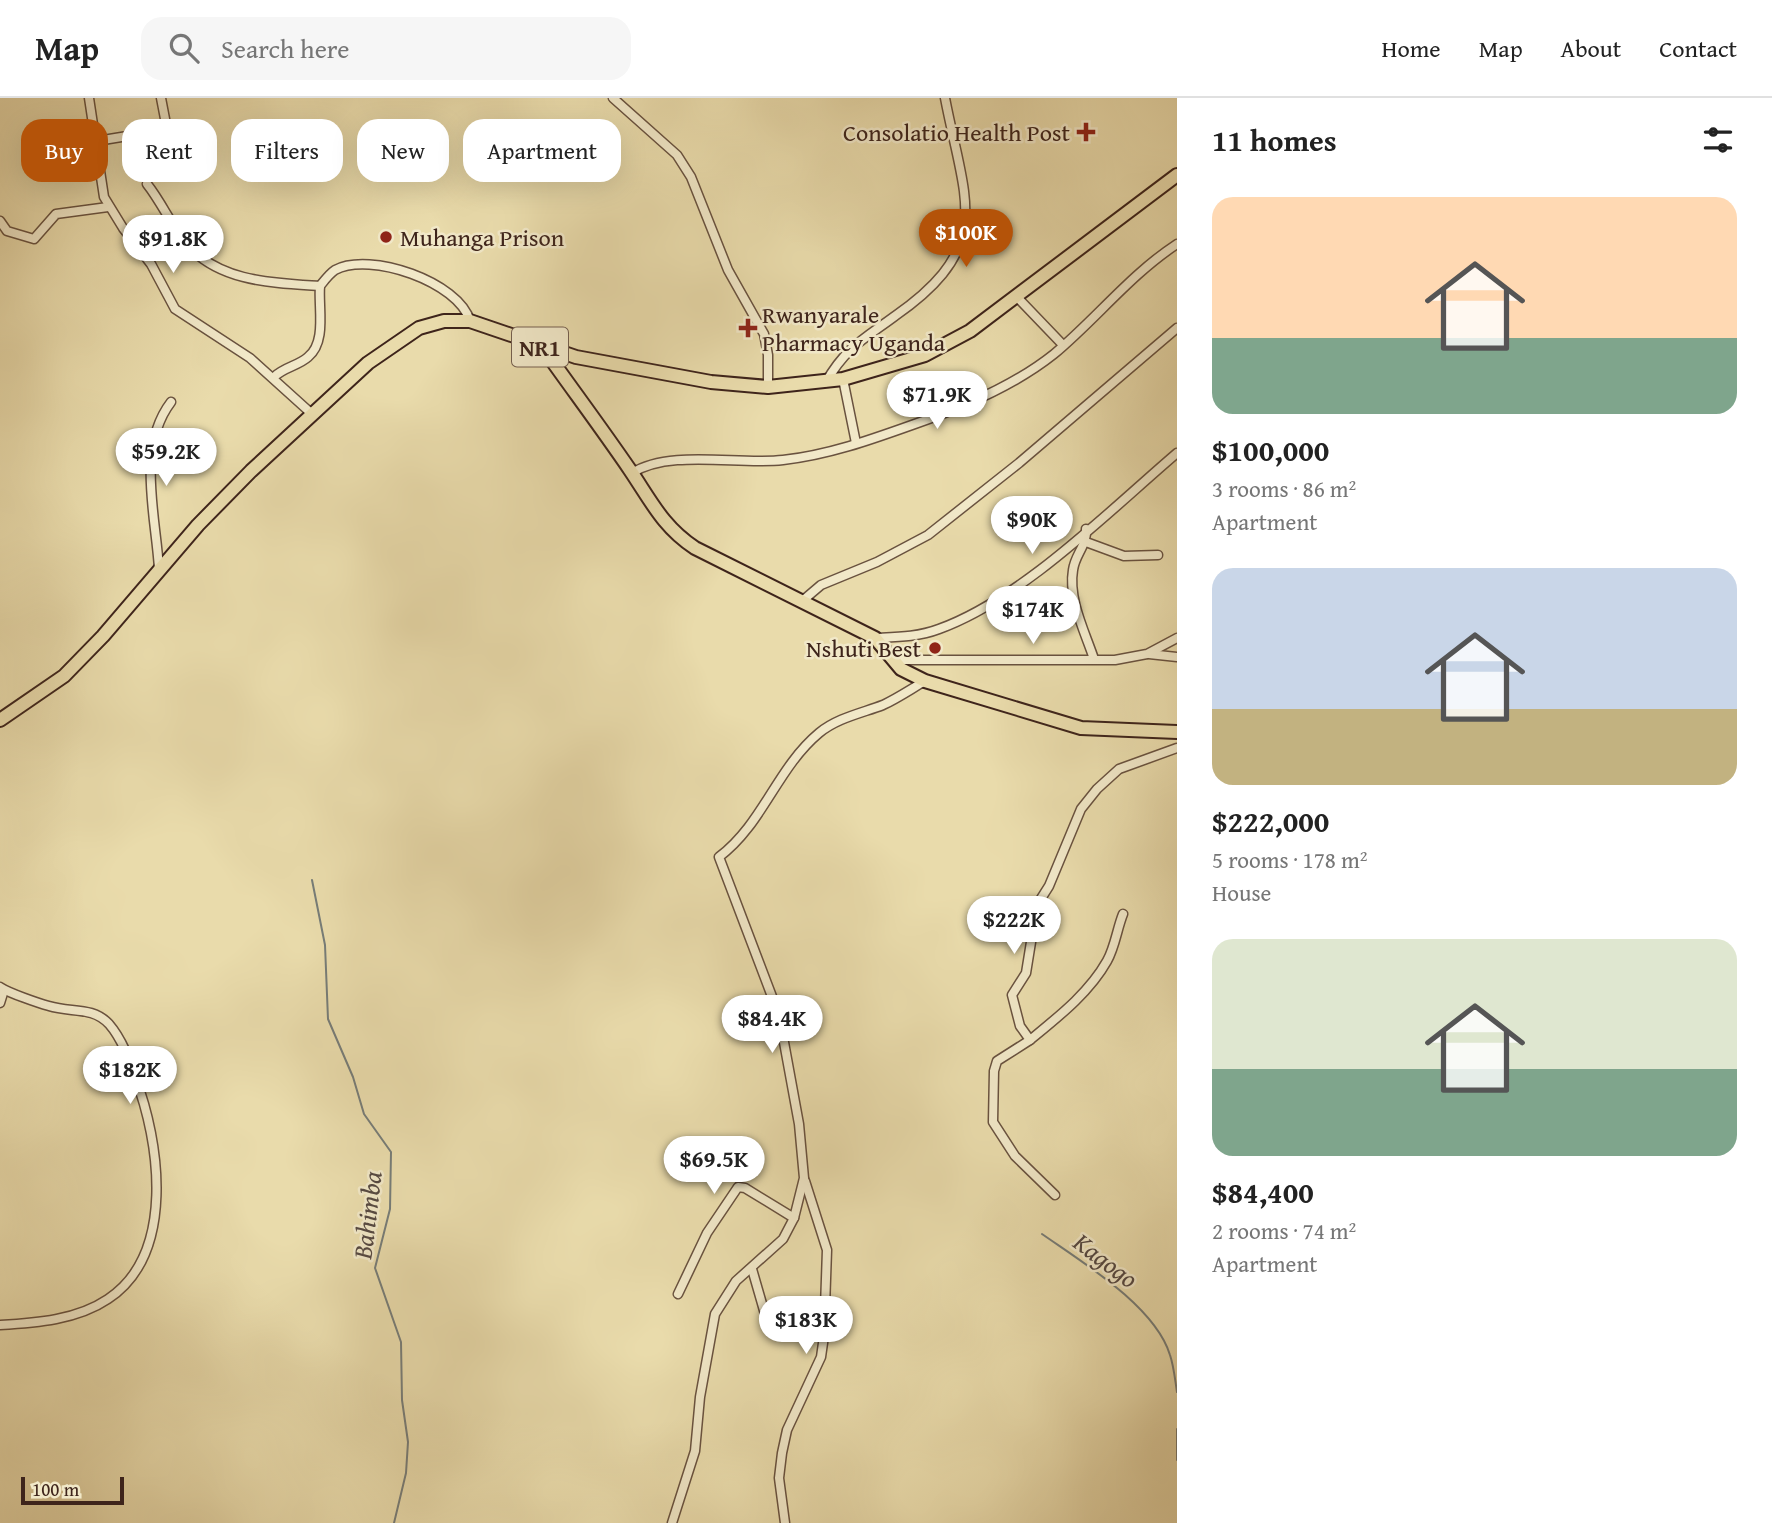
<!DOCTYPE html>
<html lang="en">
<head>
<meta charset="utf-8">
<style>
	body { margin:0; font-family:"Gentium Book Plus",serif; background:#f6f6f6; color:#222; height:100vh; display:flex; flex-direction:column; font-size:26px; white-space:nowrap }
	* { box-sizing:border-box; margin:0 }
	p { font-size:23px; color:#767676 }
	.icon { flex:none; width:38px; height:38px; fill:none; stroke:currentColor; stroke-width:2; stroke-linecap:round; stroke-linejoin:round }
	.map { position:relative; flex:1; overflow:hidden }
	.side { display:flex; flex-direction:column; background:#fff; width:595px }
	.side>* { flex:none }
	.banner { position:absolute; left:21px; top:21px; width:665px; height:63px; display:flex; gap:14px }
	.scale { position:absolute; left:21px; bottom:18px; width:103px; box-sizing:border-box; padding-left:7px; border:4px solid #3e241b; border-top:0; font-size:19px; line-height:24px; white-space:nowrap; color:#3e241b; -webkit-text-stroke:5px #f1e8c8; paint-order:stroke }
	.price { position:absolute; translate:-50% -60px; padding:0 16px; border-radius:24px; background:#fff; color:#222; font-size:23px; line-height:46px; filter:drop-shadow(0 2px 4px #0008) }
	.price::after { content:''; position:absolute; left:50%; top:42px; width:21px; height:16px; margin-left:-10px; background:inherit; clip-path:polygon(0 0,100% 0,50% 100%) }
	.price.current { background:#b45309; color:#fff }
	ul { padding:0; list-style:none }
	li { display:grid; align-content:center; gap:14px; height:371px; padding:0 35px }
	li span { display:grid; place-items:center; height:217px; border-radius:21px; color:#555 }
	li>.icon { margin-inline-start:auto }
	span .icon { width:126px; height:126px; fill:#fffc; stroke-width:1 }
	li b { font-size:30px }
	h2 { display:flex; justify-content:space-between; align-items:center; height:84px; padding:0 35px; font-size:30px }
	.chip { padding:0 24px; border-radius:21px; background:#fff; box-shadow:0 7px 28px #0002; font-size:24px; line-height:63px }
	.chip.current { background:#b45309; color:#fff }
	header { display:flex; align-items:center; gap:42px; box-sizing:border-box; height:98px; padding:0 35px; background:#fff; border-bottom:2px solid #e0e0e0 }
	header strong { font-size:33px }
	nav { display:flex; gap:38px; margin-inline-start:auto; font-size:24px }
	.search { width:490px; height:63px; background:#f6f6f6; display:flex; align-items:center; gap:18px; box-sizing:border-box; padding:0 24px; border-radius:21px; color:#767676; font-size:26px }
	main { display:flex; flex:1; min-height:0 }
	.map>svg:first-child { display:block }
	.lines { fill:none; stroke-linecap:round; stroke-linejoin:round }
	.stream { stroke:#777d78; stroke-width:2 }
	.minor-casing { stroke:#69523f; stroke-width:11 }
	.highway-casing { stroke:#3e241b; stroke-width:16 }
	.minor { stroke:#f1e8c8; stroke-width:8 }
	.highway { stroke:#e9dbab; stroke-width:12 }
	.poi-dot { fill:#8f2418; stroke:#f1e8c8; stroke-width:2.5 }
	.labels { text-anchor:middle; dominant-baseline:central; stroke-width:5; stroke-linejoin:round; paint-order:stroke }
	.shield { fill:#f1e8c8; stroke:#745f4f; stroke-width:2 }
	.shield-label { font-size:23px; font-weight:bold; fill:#3e241b }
	.poi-label { font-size:24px; fill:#3e241b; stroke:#f1e8c8; text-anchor:end }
	.water-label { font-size:26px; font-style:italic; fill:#564942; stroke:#f1e8c8 }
</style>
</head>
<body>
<header>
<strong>Map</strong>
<div class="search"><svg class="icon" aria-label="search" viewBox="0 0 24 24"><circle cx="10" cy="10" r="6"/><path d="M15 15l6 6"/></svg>Search here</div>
<nav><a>Home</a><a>Map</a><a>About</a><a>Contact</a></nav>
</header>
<main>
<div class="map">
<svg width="1177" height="1425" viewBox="0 0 1177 1425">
	<rect width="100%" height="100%" fill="#e9dbab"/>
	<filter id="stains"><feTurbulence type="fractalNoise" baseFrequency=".00286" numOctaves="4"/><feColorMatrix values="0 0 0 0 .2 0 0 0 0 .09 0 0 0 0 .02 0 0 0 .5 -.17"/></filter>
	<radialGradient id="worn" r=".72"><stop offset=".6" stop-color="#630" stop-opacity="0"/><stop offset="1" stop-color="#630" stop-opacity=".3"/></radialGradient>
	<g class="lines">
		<g class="stream">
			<path d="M312,782L325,847L328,921L353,979L364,1016L391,1054L390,1111L375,1170L401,1244L402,1302L408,1344L406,1375L394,1425"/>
			<path d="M1042,1136C1082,1164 1155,1208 1170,1257C1174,1269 1175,1282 1177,1294"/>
			<path d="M1177,1331V1362"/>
		</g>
		<g class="minor-casing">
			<g id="minor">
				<path d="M89,0L104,99L123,130L151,166L175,211L250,260L312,316"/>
				<path d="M613,0L677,57L691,79L728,172L764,236L768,257V289"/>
				<path d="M97,43L164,32L166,26L161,0"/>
				<path d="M147,86C162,105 171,127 186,145C218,184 273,185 320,188"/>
				<path d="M0,123L7,133L34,141L56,116L108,109"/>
				<path d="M1017,199L1063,247"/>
				<path d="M274,279C284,269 298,268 308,259C327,244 318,209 320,188C324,183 329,176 335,172C370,153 459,184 470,223"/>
				<path d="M843,281L856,345"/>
				<path d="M826,284C846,249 864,241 895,218C995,148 965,104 945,0"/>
				<path d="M632,375C670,351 737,367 783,362C828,357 870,342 912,327C959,311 1014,288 1054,256C1096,221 1131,176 1177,146"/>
				<path d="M1086,431C1087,448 1075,456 1073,472C1068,501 1085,534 1094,561"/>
				<path d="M1086,444L1124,458L1158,457"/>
				<path d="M159,471C156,418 136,350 171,304"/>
				<path d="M801,504L821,487L877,464L928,437L1019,365L1177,230"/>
				<path d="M875,540C897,539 918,539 939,531C1022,501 1109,413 1177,355"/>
				<path d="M1149,556L1177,559"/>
				<path d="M892,562H1115L1147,556L1177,540"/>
				<path d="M0,889C9,895 38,905 49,908C71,915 92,908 109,926C122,941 129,961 135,979C160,1044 176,1156 108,1201C77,1222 36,1225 0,1227"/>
				<path d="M0,905L4,892"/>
				<path d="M1030,942C1058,919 1089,895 1107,863C1115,849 1117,831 1123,816"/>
				<path d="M1055,1097L1015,1058L993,1024L994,973L997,963L1030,942L1020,928L1012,897L1026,875L1037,807L1049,788L1081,711L1097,691L1119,671L1177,650"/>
				<path d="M752,1171L765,1216L785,1220"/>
				<path d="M678,1196L707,1135L738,1089L745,1090L794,1120"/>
				<path d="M672,1425L695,1353L700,1299L715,1216L736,1183L783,1141L794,1120L804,1080L799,1026L779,917L719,759C763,726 777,670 819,635C837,620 862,615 883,607C898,600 911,591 925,583"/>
				<path d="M785,1425L779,1380L782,1355L787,1332L821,1259L824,1238L827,1152L805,1083"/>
			</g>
		</g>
		<g class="highway-casing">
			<g id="highway">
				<path d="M543,250C572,291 602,331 630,372C651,403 663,429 695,450L875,540L901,571L925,583L1081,630L1177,634"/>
				<path d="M0,622L64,578L103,538L198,427L251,373L368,265L419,230L444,223H470L576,259L711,284L768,289L843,281L925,257L970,233L1177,77"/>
			</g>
		</g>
		<use href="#minor" class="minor"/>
		<use href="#highway" class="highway"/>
	</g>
	<g class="poi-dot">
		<path d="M1082.5 23.5h7v7h7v7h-7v7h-7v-7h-7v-7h7z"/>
		<circle cx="386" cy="139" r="7"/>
		<path d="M744.5 219.5h7v7h7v7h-7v7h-7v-7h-7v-7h7z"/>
		<circle cx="935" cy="550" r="7"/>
	</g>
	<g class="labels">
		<rect class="shield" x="512" y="229.5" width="56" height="39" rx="5"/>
		<g class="shield-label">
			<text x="540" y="249">NR1</text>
		</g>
		<g class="poi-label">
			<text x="1070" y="34">Consolatio Health Post</text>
			<text x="400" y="139" text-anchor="start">Muhanga Prison</text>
			<text x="762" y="216" text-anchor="start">Rwanyarale<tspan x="762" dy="28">Pharmacy Uganda</tspan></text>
			<text x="921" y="550">Nshuti Best</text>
		</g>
		<g class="water-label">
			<text transform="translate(367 1117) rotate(-83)">Bahimba</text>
			<text transform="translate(1106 1162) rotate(37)">Kagogo</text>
		</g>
	</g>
	<rect width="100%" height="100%" filter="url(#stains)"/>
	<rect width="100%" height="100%" fill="url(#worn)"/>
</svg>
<div class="scale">100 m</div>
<b class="price current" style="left:966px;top:171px">$100K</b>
<b class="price" style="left:173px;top:177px">$91.8K</b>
<b class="price" style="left:937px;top:333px">$71.9K</b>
<b class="price" style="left:166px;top:390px">$59.2K</b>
<b class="price" style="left:1032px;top:458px">$90K</b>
<b class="price" style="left:1033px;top:548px">$174K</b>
<b class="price" style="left:1014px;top:858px">$222K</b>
<b class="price" style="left:772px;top:957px">$84.4K</b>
<b class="price" style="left:130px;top:1008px">$182K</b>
<b class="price" style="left:714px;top:1098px">$69.5K</b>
<b class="price" style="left:806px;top:1258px">$183K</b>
<div class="banner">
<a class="chip current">Buy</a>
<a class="chip">Rent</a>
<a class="chip">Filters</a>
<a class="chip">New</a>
<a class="chip">Apartment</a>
</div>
</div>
<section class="side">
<h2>11 homes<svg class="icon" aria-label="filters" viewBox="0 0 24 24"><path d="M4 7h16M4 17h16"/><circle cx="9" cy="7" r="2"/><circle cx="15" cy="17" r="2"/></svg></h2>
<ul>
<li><span style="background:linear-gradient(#ffd9b3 65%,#7fa58c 0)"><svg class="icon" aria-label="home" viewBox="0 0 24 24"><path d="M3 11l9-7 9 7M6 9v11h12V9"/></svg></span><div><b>$100,000</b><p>3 rooms · 86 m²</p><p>Apartment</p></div></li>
<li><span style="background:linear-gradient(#c9d6e8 65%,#c2b280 0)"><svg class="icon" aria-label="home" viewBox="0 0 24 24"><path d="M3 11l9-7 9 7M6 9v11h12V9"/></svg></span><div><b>$222,000</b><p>5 rooms · 178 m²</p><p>House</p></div></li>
<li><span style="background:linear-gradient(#dfe7d0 60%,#7fa58c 0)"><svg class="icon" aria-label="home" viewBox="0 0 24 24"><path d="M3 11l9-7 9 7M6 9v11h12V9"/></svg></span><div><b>$84,400</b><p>2 rooms · 74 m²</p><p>Apartment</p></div></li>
</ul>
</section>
</main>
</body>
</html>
